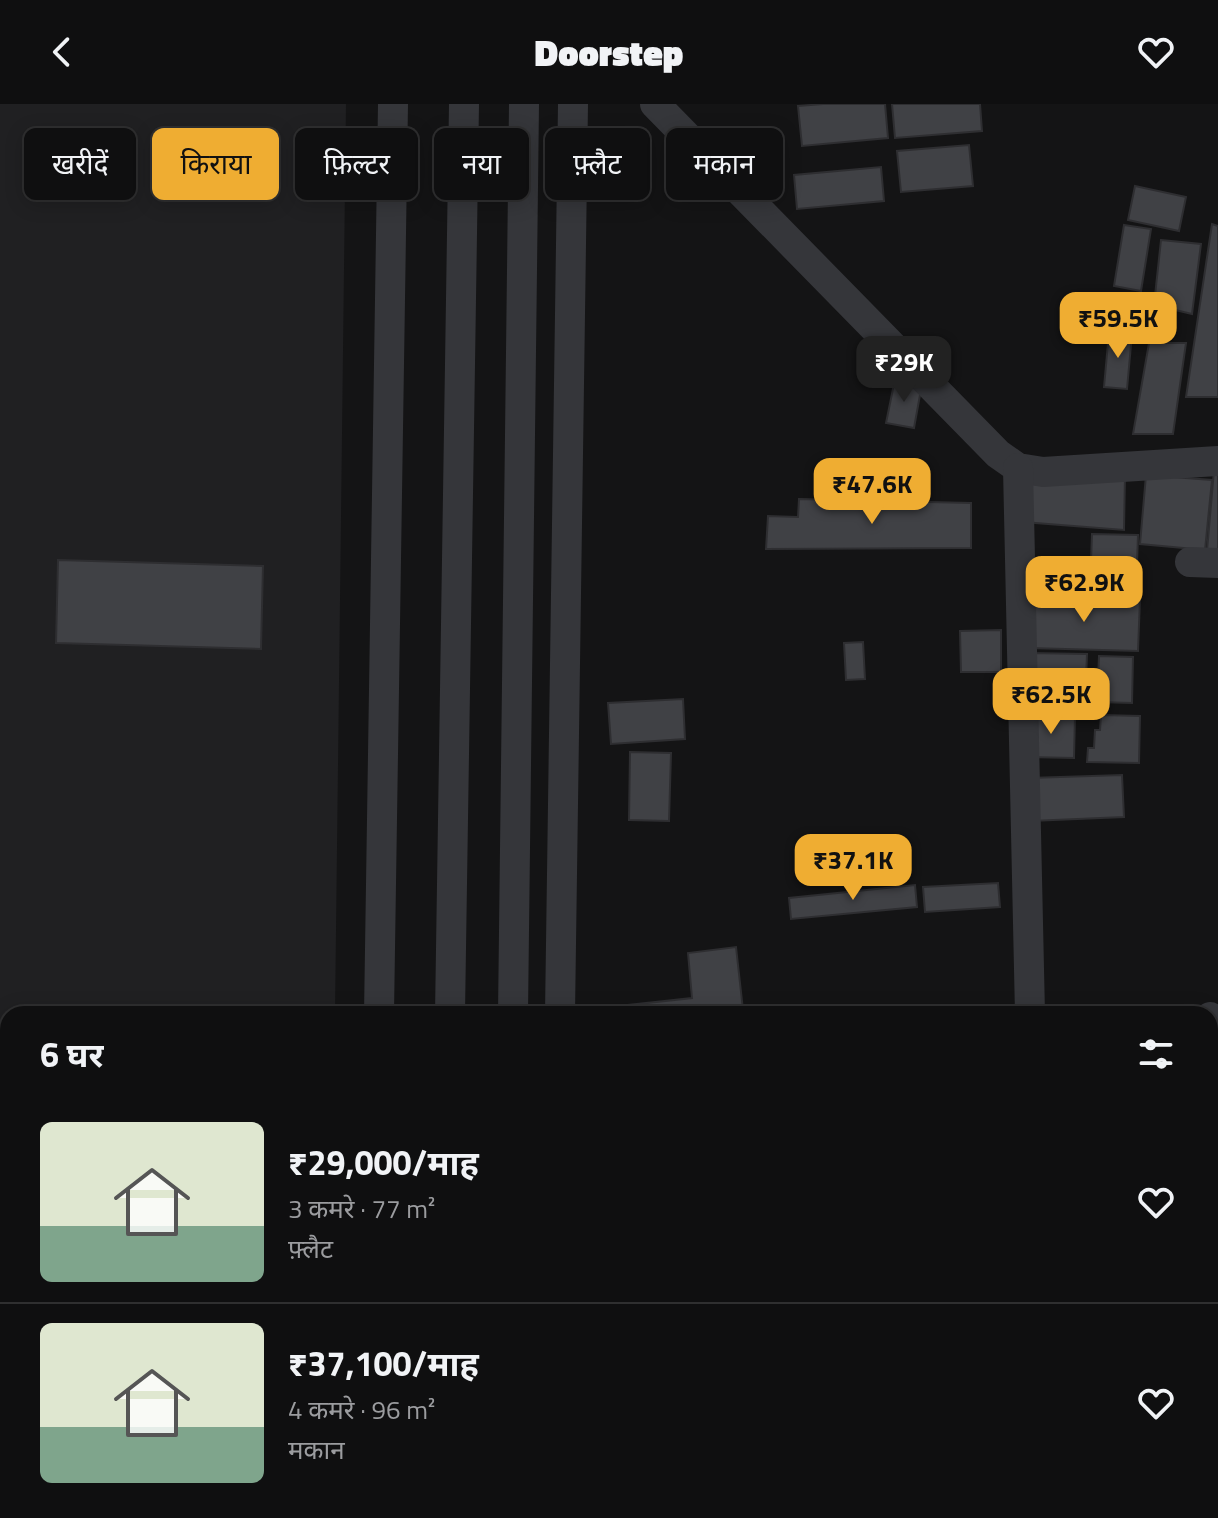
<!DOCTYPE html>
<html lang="hi">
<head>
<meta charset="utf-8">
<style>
	body { margin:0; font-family:"Titillium Web","Noto Sans Devanagari",sans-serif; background:#1d1d1e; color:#f1f3f6; height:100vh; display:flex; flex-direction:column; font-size:30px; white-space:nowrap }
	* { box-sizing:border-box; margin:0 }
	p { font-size:26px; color:#9b9c9f }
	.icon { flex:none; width:44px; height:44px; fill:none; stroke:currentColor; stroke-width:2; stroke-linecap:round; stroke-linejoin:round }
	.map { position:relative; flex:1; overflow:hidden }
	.side { position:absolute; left:0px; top:902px; width:1218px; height:512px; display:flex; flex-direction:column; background:#0f0f10; border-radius:24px 24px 0 0; box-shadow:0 4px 20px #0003,0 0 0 2px #2f2f30 }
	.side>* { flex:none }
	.banner { position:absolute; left:24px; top:24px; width:800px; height:72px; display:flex; gap:16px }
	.price { position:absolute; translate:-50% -68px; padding:0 18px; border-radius:16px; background:#efad32; color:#111; font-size:26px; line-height:52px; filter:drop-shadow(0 2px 4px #0008) }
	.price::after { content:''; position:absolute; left:50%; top:48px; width:24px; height:18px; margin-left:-12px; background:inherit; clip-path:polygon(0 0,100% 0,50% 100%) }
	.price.active { background:#222; color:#fff }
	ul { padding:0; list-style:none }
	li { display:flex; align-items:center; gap:24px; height:200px; padding:0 40px }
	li+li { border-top:2px solid #2f2f30 }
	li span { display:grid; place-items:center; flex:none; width:224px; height:160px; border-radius:12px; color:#555 }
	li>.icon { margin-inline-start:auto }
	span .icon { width:96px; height:96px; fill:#fffc; stroke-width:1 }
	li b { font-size:34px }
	h2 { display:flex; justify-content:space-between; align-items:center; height:96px; padding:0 40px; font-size:34px }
	.pill { padding:0 28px; border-radius:12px; background:#0f0f10; box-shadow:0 4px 20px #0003,0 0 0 2px #2f2f30; font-size:28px; line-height:72px }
	.pill.active { background:#efad32; color:#111 }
	header { display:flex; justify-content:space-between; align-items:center; height:104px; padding:0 40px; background:#0f0f10; font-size:36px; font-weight:800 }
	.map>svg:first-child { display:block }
	.built { fill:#202022 }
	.building { fill:#404145; stroke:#2e2e31; stroke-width:2 }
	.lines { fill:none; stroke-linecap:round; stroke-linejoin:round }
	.minor { stroke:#35363a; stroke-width:30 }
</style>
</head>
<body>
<header><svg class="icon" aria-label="back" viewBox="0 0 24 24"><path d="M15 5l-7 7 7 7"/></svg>Doorstep<svg class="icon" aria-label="heart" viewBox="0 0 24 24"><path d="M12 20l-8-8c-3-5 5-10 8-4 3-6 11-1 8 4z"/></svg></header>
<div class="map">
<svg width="1218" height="1414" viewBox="0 0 1218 1414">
	<rect width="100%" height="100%" fill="#141415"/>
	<path class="built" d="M0,0H346L335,910H8V1406H334V1414H0Z"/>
	<g class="building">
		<path d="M823,0H885L888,34L802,42L798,2Z"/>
		<path d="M892,0H980L982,27L895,34Z"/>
		<path d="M969,41L973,82L901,88L897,47Z"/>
		<path d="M881,63L884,97L797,105L794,71Z"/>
		<path d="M1135,82L1186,93L1179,127L1128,116Z"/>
		<path d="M1212,120L1218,122V293H1186Z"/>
		<path d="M1124,121L1151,125L1141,187L1114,182Z"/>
		<path d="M1161,136L1201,140L1192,210L1154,201Z"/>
		<path d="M1109,228L1132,230L1127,285L1104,283Z"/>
		<path d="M1149,239H1186L1173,330H1133Z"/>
		<path d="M895,275L922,280L914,324L886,319Z"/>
		<path d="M1214,366L1218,367V448L1207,447Z"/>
		<path d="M1125,371L1124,426L1023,418L1025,374Z"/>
		<path d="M1146,371L1212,376L1205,446L1140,440Z"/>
		<path d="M799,395L971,399V444L766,445L768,412L798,413Z"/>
		<path d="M1092,430L1138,431L1136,488L1090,486Z"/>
		<path d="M58,456L263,462L261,545L56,539Z"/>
		<path d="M1031,492L1140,495L1138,547L1029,544Z"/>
		<path d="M1001,526V568H961L960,527Z"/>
		<path d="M863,538L865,575L846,576L844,539Z"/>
		<path d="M1028,549L1087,550L1085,602L1029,601Z"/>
		<path d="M1099,552L1133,553L1132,599L1097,598Z"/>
		<path d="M683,595L685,635L611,640L608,599Z"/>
		<path d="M1028,610L1075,611L1074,654L1027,653Z"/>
		<path d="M1101,611L1140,612L1139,659L1087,658L1088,644H1094L1095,626H1100Z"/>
		<path d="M630,648L671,649L669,717L629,716Z"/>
		<path d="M1122,671L1124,713L1031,717L1029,674Z"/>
		<path d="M998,779L1000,803L925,808L923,783Z"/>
		<path d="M915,781L917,803L791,815L789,794Z"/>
		<path d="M736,843L743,906L705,910H611L610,903L692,894L688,849Z"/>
		<path d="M1210,1340L1218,1345V1388L1210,1383Z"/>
		<path d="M1210,1386L1218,1391V1414H1182L1169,1406H1210Z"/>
		<rect x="757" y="1406" width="17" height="8"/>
		<rect x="795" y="1406" width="17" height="8"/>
		<rect x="855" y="1406" width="20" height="8"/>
		<path d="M926,1406H1002V1408L926,1409Z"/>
	</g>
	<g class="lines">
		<g class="minor">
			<path d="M655,0L998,350L1018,364L1043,368L1218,357"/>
			<path d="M1018,364L1030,910"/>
			<path d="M1190,458L1218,459"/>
			<path d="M379,910L393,0"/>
			<path d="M450,910L464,0"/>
			<path d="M513,910L524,0"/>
			<path d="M560,910L573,0"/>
			<path d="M1210,913L1218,919"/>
			<path d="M1210,1144L1218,1149"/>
			<path d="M0,1377H8"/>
			<path d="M1043,1406V1414"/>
			<path d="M371,1414V1406"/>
			<path d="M442,1414V1406"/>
			<path d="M507,1414V1406"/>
			<path d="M552,1414V1406"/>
		</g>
	</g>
</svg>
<b class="price" style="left:1118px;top:256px">₹59.5K</b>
<b class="price active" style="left:904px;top:300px">₹29K</b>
<b class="price" style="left:872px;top:422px">₹47.6K</b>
<b class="price" style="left:1084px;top:520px">₹62.9K</b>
<b class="price" style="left:1051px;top:632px">₹62.5K</b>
<b class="price" style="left:853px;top:798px">₹37.1K</b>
<div class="banner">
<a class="pill">खरीदें</a>
<a class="pill active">किराया</a>
<a class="pill">फ़िल्टर</a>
<a class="pill">नया</a>
<a class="pill">फ़्लैट</a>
<a class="pill">मकान</a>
</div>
<section class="side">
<h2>6 घर<svg class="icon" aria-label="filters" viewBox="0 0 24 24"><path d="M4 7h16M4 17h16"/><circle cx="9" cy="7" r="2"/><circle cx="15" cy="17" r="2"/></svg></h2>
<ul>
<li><span style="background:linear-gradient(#dfe7d0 65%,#7fa58c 0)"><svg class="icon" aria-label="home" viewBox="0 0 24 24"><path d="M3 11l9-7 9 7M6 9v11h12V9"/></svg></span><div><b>₹29,000/माह</b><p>3 कमरे · 77 m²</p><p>फ़्लैट</p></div><svg class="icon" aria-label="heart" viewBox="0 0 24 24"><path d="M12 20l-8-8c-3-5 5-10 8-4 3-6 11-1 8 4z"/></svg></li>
<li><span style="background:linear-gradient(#dfe7d0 65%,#7fa58c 0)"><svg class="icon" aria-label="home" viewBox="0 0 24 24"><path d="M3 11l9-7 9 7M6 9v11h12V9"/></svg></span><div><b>₹37,100/माह</b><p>4 कमरे · 96 m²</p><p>मकान</p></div><svg class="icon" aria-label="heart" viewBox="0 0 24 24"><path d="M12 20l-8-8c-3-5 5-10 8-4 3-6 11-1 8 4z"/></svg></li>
</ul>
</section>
</div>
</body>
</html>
